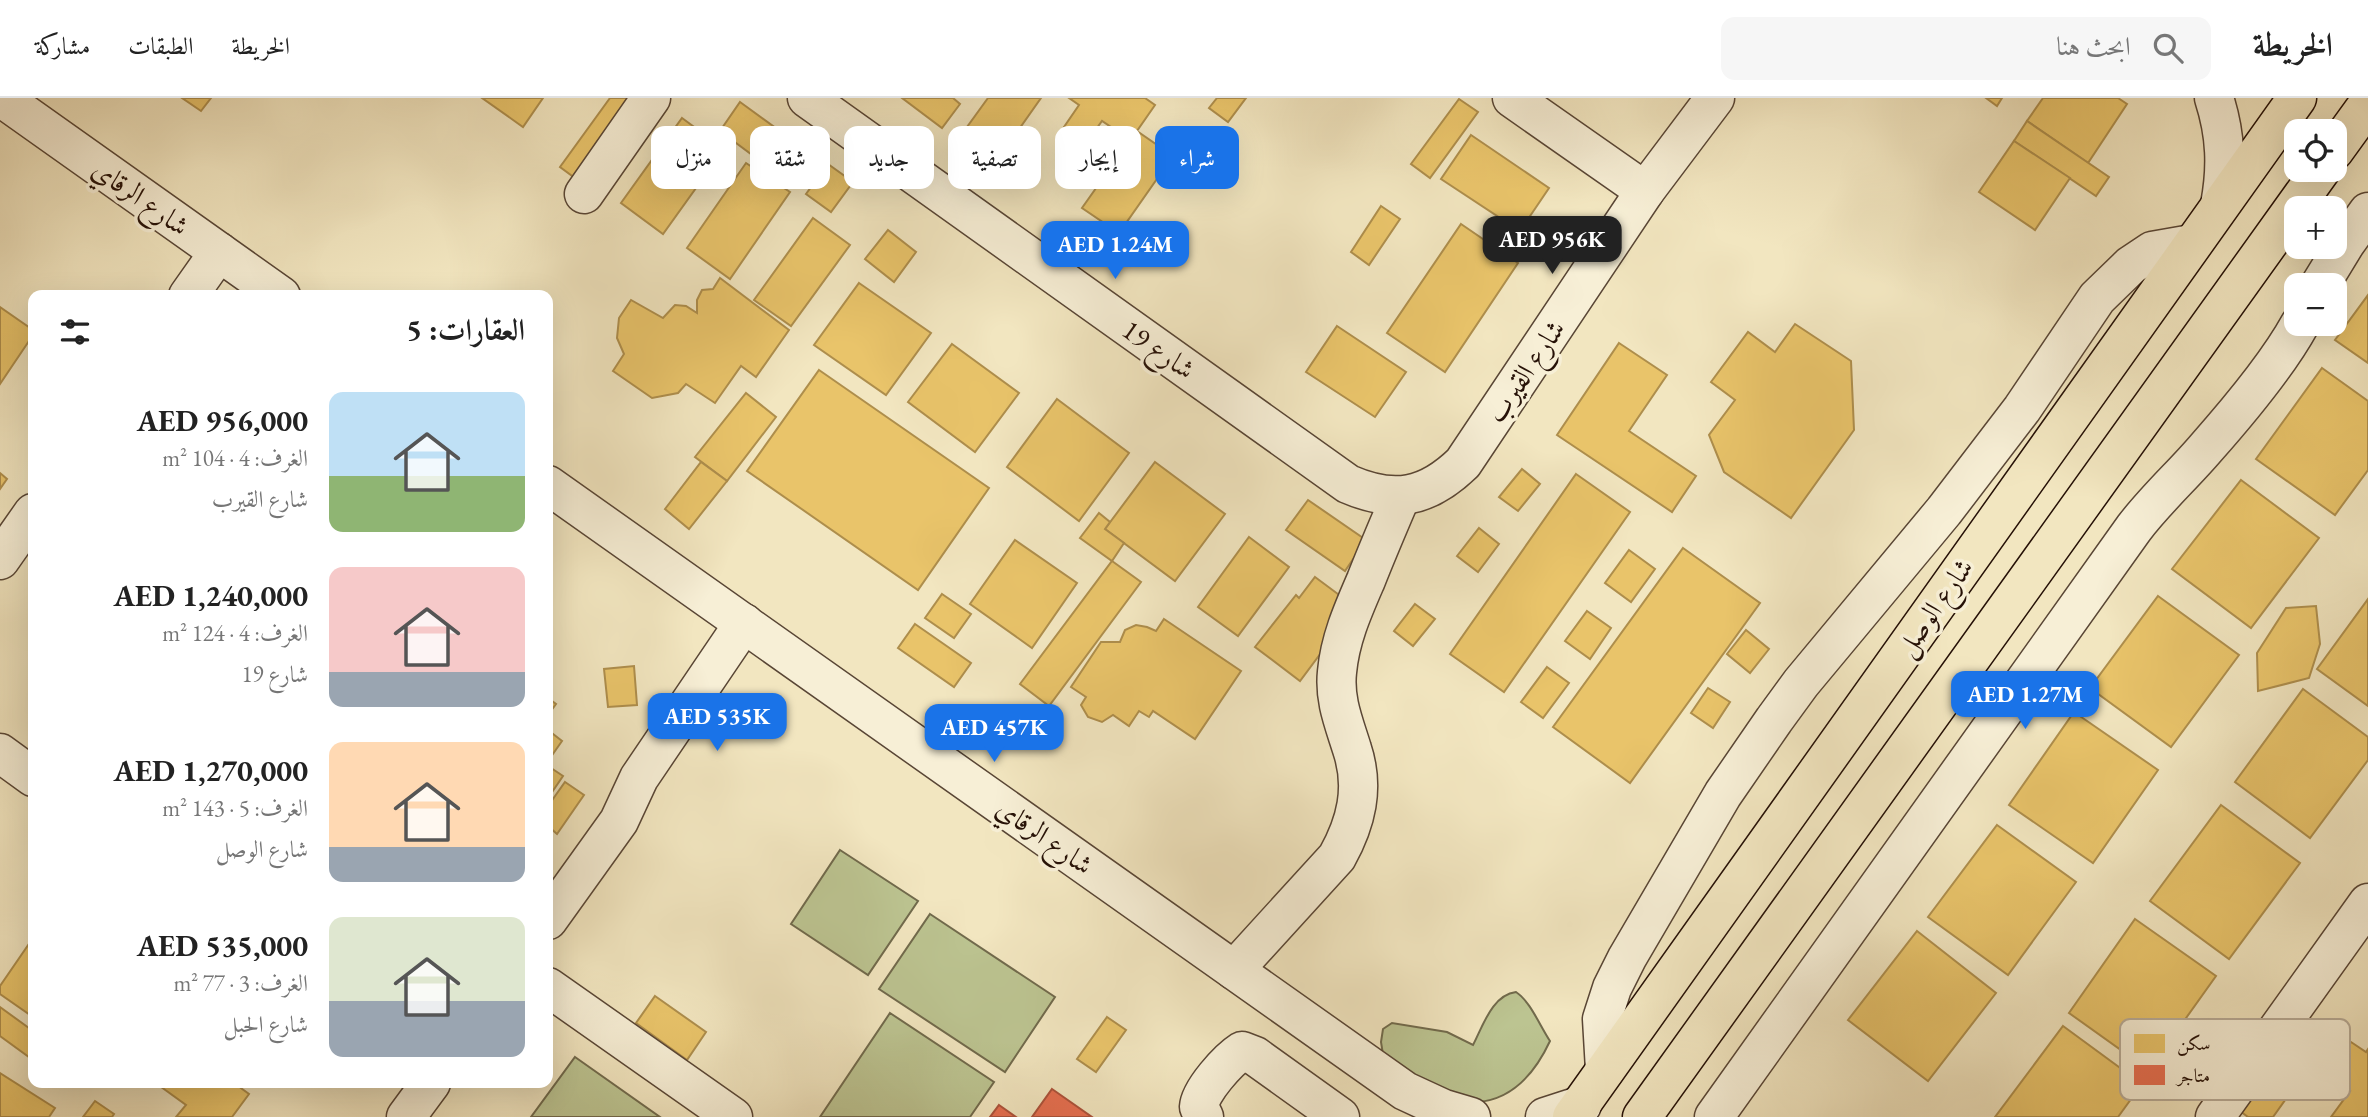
<!DOCTYPE html>
<html lang="ar">
<head>
<meta charset="utf-8">
<style>
	body { margin:0; font-family:"EB Garamond",Amiri,serif; background:#f6f6f6; color:#222; direction:rtl; height:100vh; display:flex; flex-direction:column; font-size:26px; white-space:nowrap }
	* { box-sizing:border-box; margin:0 }
	p { font-size:23px; color:#767676 }
	.icon { flex:none; width:38px; height:38px; fill:none; stroke:currentColor; stroke-width:2; stroke-linecap:round; stroke-linejoin:round }
	.map { position:relative; flex:1; overflow:hidden; direction:ltr }
	.panel { position:absolute; left:28px; top:192px; width:525px; height:798px; display:flex; flex-direction:column; background:#fff; border-radius:14px; box-shadow:0 7px 28px #0002; direction:rtl }
	.panel>* { flex:none }
	.banner { position:absolute; left:574px; top:28px; width:665px; height:63px; direction:rtl; display:flex; gap:14px }
	.tools { position:absolute; left:2284px; top:21px; display:grid; gap:14px }
	.tools a { display:grid; place-items:center; width:63px; height:63px; border-radius:14px; background:#fff; box-shadow:0 7px 28px #0002; font-size:35px }
	.price { position:absolute; translate:-50% -60px; padding:0 16px; border-radius:14px; background:#1a73e8; color:#fff; font-size:23px; line-height:46px; filter:drop-shadow(0 2px 4px #0008) }
	.price::after { content:''; position:absolute; left:50%; top:42px; width:21px; height:16px; margin-left:-10px; background:inherit; clip-path:polygon(0 0,100% 0,50% 100%) }
	.price.current { background:#222; color:#fff }
	ul { padding:0; list-style:none }
	li { display:flex; align-items:center; gap:21px; height:175px; padding:0 28px }
	li span { display:grid; place-items:center; flex:none; width:196px; height:140px; border-radius:14px; color:#555 }
	li>.icon { margin-inline-start:auto }
	span .icon { width:84px; height:84px; fill:#fffc; stroke-width:1 }
	li b { font-size:30px }
	h2 { display:flex; justify-content:space-between; align-items:center; height:84px; padding:0 28px; font-size:30px }
	.pill { padding:0 24px; border-radius:14px; background:#fff; box-shadow:0 7px 28px #0002; font-size:24px; line-height:63px }
	.pill.current { background:#1a73e8; color:#fff }
	header { display:flex; align-items:center; gap:42px; box-sizing:border-box; height:98px; padding:0 35px; background:#fff; border-bottom:2px solid #e0e0e0 }
	header strong { font-size:33px }
	nav { display:flex; gap:38px; margin-inline-start:auto; font-size:24px }
	.search { width:490px; height:63px; background:#f6f6f6; display:flex; align-items:center; gap:18px; box-sizing:border-box; padding:0 24px; border-radius:14px; color:#767676; font-size:26px }
	.map>svg:first-child { display:block }
	.green { fill:#bcc491; stroke:#716a4c; stroke-width:2 }
	.homes { fill:#e9c46a; stroke:#ae8e4c; stroke-width:2 }
	.shops { fill:#e76f51; stroke:#ad533b; stroke-width:2 }
	.lines { fill:none; stroke-linecap:round; stroke-linejoin:round }
	.minor-casing { stroke:#594635; stroke-width:41 }
	.major-casing { stroke:#261107; stroke-width:41 }
	.minor { stroke:#f7efd6; stroke-width:38 }
	.major { stroke:#f2e6c0; stroke-width:38 }
	.labels { text-anchor:middle; dominant-baseline:central; stroke-width:7; stroke-linejoin:round; paint-order:stroke }
	.street-label { font-size:28px; fill:#261107; stroke:#f7efd6 }
	.key { fill:#f7efd6; stroke:#b8ac98; stroke-width:2 }
	.key-label { font-size:19px; fill:#261107 }
</style>
</head>
<body>
<header>
<strong>الخريطة</strong>
<div class="search"><svg class="icon" aria-label="search" viewBox="0 0 24 24"><circle cx="10" cy="10" r="6"/><path d="M15 15l6 6"/></svg>ابحث هنا</div>
<nav><a>الخريطة</a><a>الطبقات</a><a>مشاركة</a></nav>
</header>
<div class="map">
<svg width="2368" height="1019" viewBox="0 0 2368 1019">
	<rect width="100%" height="100%" fill="#f2e6c0"/>
	<filter id="stains"><feTurbulence type="fractalNoise" baseFrequency=".00286" numOctaves="4"/><feColorMatrix values="0 0 0 0 .2 0 0 0 0 .09 0 0 0 0 .02 0 0 0 .5 -.17"/></filter>
	<radialGradient id="worn" r=".72"><stop offset=".6" stop-color="#630" stop-opacity="0"/><stop offset="1" stop-color="#630" stop-opacity=".3"/></radialGradient>
	<g class="green">
		<path d="M840,752L918,803L868,877L791,826Z"/>
		<path d="M930,816L1055,899L1005,974L879,891Z"/>
		<path d="M1516,894C1530,903 1540,928 1550,943C1536,973 1514,1001 1478,1004C1467,1005 1400,975 1385,969L1381,944L1383,931L1392,925L1447,934L1473,947C1483,928 1492,897 1516,894Z"/>
		<path d="M890,915L994,984L970,1019H820Z"/>
		<path d="M575,959L660,1019H531Z"/>
	</g>
	<g class="homes">
		<path d="M182,0H211L201,13Z"/>
		<path d="M482,0H543L523,29Z"/>
		<path d="M610,0H639L579,83L560,69Z"/>
		<path d="M902,0H953L960,6L942,30Z"/>
		<path d="M988,0H1041L1003,54L967,29Z"/>
		<path d="M1069,0H1145L1155,7L1137,33L1173,58L1119,135L1082,110L1130,42L1102,23L1087,44L1064,29L1079,7Z"/>
		<path d="M1217,0H1246L1228,24L1209,10Z"/>
		<path d="M1986,0H2002L1997,8Z"/>
		<path d="M2043,0H2118L2127,6L2088,65L2027,23Z"/>
		<path d="M1459,1L1478,14L1430,80L1411,66Z"/>
		<path d="M740,4L784,36L763,65L720,33Z"/>
		<path d="M682,20L724,51L663,136L621,105Z"/>
		<path d="M2027,23L2109,79L2096,98L2014,43Z"/>
		<path d="M1471,37L1549,90L1520,133L1441,81Z"/>
		<path d="M2014,43L2070,80L2035,132L1979,94Z"/>
		<path d="M746,65L790,94L730,181L687,150Z"/>
		<path d="M828,66L853,84L831,114L806,96Z"/>
		<path d="M1381,108L1400,121L1369,167L1351,154Z"/>
		<path d="M813,120L850,147L791,228L754,202Z"/>
		<path d="M1461,126L1518,165L1445,274L1387,235Z"/>
		<path d="M888,132L916,154L894,184L865,161Z"/>
		<path d="M720,180L789,232L756,279L741,268L715,305L686,286L678,295L652,300L613,273L624,256L617,240L619,220L631,202L663,220L675,207L686,208L697,215V202L702,192L713,191Z"/>
		<path d="M859,185L931,235L886,297L814,247Z"/>
		<path d="M2368,197V265L2335,242Z"/>
		<path d="M0,209L33,232V237L0,286Z"/>
		<path d="M1795,226L1851,263L1854,332L1791,420L1724,374L1709,337L1735,302L1711,284L1748,234L1775,254Z"/>
		<path d="M1337,228L1406,274L1375,319L1306,274Z"/>
		<path d="M1619,245L1667,277L1629,333L1696,378L1672,414L1557,337Z"/>
		<path d="M952,246L1019,295L975,354L908,304Z"/>
		<path d="M2322,270L2368,303V372L2335,417L2256,361Z"/>
		<path d="M819,272L989,390L918,492L747,373Z"/>
		<path d="M746,295L776,319L727,383L695,359Z"/>
		<path d="M1057,301L1129,355L1079,423L1007,369Z"/>
		<path d="M701,364L727,383L689,431L665,411Z"/>
		<path d="M1155,364L1225,416L1175,483L1105,431Z"/>
		<path d="M1522,371L1540,386L1518,413L1499,399Z"/>
		<path d="M0,375L7,381L0,391Z"/>
		<path d="M1576,376L1630,414L1504,594L1450,556Z"/>
		<path d="M2241,382L2319,440L2251,530L2172,471Z"/>
		<path d="M1308,402L1366,442L1345,473L1286,432Z"/>
		<path d="M1099,415L1110,424L1105,431L1124,445L1112,463L1080,440Z"/>
		<path d="M1479,430L1499,446L1478,474L1457,458Z"/>
		<path d="M1249,439L1289,469L1238,538L1198,509Z"/>
		<path d="M1015,442L1077,485L1032,550L970,506Z"/>
		<path d="M1683,450L1760,505L1630,685L1553,629Z"/>
		<path d="M1629,452L1655,471L1631,504L1605,485Z"/>
		<path d="M1112,463L1141,484L1049,608L1020,586Z"/>
		<path d="M1315,479L1350,505L1341,528L1300,583L1255,549L1296,497L1299,500Z"/>
		<path d="M942,496L971,516L954,540L925,520Z"/>
		<path d="M2158,498L2239,557L2171,649L2090,590Z"/>
		<path d="M2368,501V608L2317,571Z"/>
		<path d="M1415,506L1435,521L1413,548L1394,533Z"/>
		<path d="M2316,508L2320,546L2309,580L2258,593L2257,555L2286,510Z"/>
		<path d="M1587,513L1611,530L1590,561L1565,543Z"/>
		<path d="M1164,521L1241,573L1195,641L1153,613L1149,619L1139,613L1129,628L1113,617L1102,624L1088,619L1081,607L1086,599L1071,589L1101,544H1120L1125,532L1136,527L1147,529L1156,533Z"/>
		<path d="M915,526L971,565L954,589L898,550Z"/>
		<path d="M1746,532L1769,551L1750,575L1727,556Z"/>
		<path d="M634,568L637,607L608,609L604,571Z"/>
		<path d="M1547,569L1569,585L1543,620L1521,604Z"/>
		<path d="M1708,590L1730,604L1713,630L1691,615Z"/>
		<path d="M2303,591L2368,639V662L2310,740L2235,684Z"/>
		<path d="M548,600L556,606L548,617Z"/>
		<path d="M2074,614L2158,672L2093,765L2009,707Z"/>
		<path d="M548,632L562,643L548,663Z"/>
		<path d="M548,668L563,678L548,700Z"/>
		<path d="M565,684L584,697L557,736L548,728V708Z"/>
		<path d="M2221,707L2300,765L2229,861L2150,803Z"/>
		<path d="M1997,727L2076,784L2008,877L1928,819Z"/>
		<path d="M2135,821L2216,878L2149,972L2069,915Z"/>
		<path d="M1917,833L1996,895L1928,983L1848,922Z"/>
		<path d="M33,840V919L0,896V888Z"/>
		<path d="M655,898L706,934L687,962L636,925Z"/>
		<path d="M0,909L33,933V962L0,938Z"/>
		<path d="M1107,919L1126,932L1096,974L1077,961Z"/>
		<path d="M2063,928L2142,986L2118,1019H1995Z"/>
		<path d="M2351,944L2366,954L2368,951V1019H2331L2350,993L2327,977Z"/>
		<path d="M2287,949L2311,966L2273,1019H2248L2240,1013Z"/>
		<path d="M0,975L55,1010L49,1019H0Z"/>
		<path d="M234,985L249,996L232,1019H176L186,1007L157,986Z"/>
		<path d="M95,1003L114,1016L112,1019H83Z"/>
	</g>
	<g class="shops">
		<path d="M1052,991L1092,1019H1032Z"/>
		<path d="M999,1007L1016,1019H990Z"/>
	</g>
	<g class="lines">
		<g class="minor-casing">
			<g id="minor">
				<path d="M2,0L281,198"/>
				<path d="M807,0L1348,386C1394,406 1427,400 1463,365L1645,93L1715,0"/>
				<path d="M1512,0L1645,93"/>
				<path d="M2214,0C2226,37 2227,70 2220,107"/>
				<path d="M584,96L651,0"/>
				<path d="M2320,187L2345,146L2368,114"/>
				<path d="M188,198L219,154"/>
				<path d="M548,387L1405,993L1444,1011L1471,1019"/>
				<path d="M0,462L33,415"/>
				<path d="M0,655L33,679"/>
				<path d="M548,822L619,723L639,680L744,525"/>
				<path d="M1234,872L1337,759C1356,725 1365,690 1352,651C1344,625 1334,602 1337,574C1340,541 1353,512 1366,482C1377,454 1389,426 1401,398"/>
				<path d="M548,889L733,1019"/>
				<path d="M1605,972L1602,921L1612,890L1627,860L1723,696L1774,622L1801,585L1944,413L2022,311L2097,200L2131,167L2152,153L2192,146"/>
				<path d="M406,1019L431,985"/>
				<path d="M1204,1019L1199,1009C1200,993 1228,962 1242,953L1255,958L1340,1019"/>
				<path d="M1545,1019L1582,1007"/>
				<path d="M1714,1019L2134,430C2156,401 2183,377 2206,350C2237,315 2278,266 2300,226"/>
				<path d="M2215,1019L2368,805"/>
			</g>
		</g>
		<g class="major-casing">
			<g id="major">
				<path d="M2334,53L2368,6"/>
				<path d="M1572,1019L2297,0"/>
				<path d="M1642,1019L2321,72"/>
			</g>
		</g>
		<use href="#minor" class="minor"/>
		<use href="#major" class="major"/>
	</g>
	<g class="labels">
		<g class="street-label">
			<text transform="translate(141 99) rotate(35)">شارع الرقاي</text>
			<text transform="translate(1159 251) rotate(35)">شارع 19</text>
			<text transform="translate(1525 273) rotate(-56)">شارع القيرب</text>
			<text transform="translate(1934 509) rotate(-55)">شارع الوصل</text>
			<text transform="translate(1045 738) rotate(35)">شارع الرقاي</text>
		</g>
	</g>
	<rect x="2120" y="921" width="230" height="81" rx="10" class="key"/>
	<rect x="2134" y="936" width="31" height="19" fill="#e9c46a"/>
	<rect x="2134" y="967" width="31" height="20" fill="#e76f51"/>
	<g class="key-label">
		<text x="2177" y="952">سكن</text>
		<text x="2177" y="984">متاجر</text>
	</g>
	<rect width="100%" height="100%" filter="url(#stains)"/>
	<rect width="100%" height="100%" fill="url(#worn)"/>
</svg>
<div class="tools">
<a><svg class="icon" aria-label="locate" viewBox="0 0 24 24"><circle cx="12" cy="12" r="6"/><path d="M12 2v4M12 18v4M2 12h4M18 12h4"/></svg></a>
<a>+</a>
<a>−</a>
</div>
<b class="price current" style="left:1552px;top:178px">AED 956K</b>
<b class="price" style="left:1115px;top:183px">AED 1.24M</b>
<b class="price" style="left:2025px;top:633px">AED 1.27M</b>
<b class="price" style="left:717px;top:655px">AED 535K</b>
<b class="price" style="left:994px;top:666px">AED 457K</b>
<div class="banner">
<a class="pill current">شراء</a>
<a class="pill">إيجار</a>
<a class="pill">تصفية</a>
<a class="pill">جديد</a>
<a class="pill">شقة</a>
<a class="pill">منزل</a>
</div>
<section class="panel">
<h2>العقارات: 5<svg class="icon" aria-label="filters" viewBox="0 0 24 24"><path d="M4 7h16M4 17h16"/><circle cx="9" cy="7" r="2"/><circle cx="15" cy="17" r="2"/></svg></h2>
<ul>
<li><span style="background:linear-gradient(#bfe0f5 60%,#8fb573 0)"><svg class="icon" aria-label="home" viewBox="0 0 24 24"><path d="M3 11l9-7 9 7M6 9v11h12V9"/></svg></span><div><b>AED 956,000</b><p>الغرف: 4 · 104 m²</p><p>شارع القيرب</p></div></li>
<li><span style="background:linear-gradient(#f6c9c9 75%,#9aa5b1 0)"><svg class="icon" aria-label="home" viewBox="0 0 24 24"><path d="M3 11l9-7 9 7M6 9v11h12V9"/></svg></span><div><b>AED 1,240,000</b><p>الغرف: 4 · 124 m²</p><p>شارع 19</p></div></li>
<li><span style="background:linear-gradient(#ffd9b3 75%,#9aa5b1 0)"><svg class="icon" aria-label="home" viewBox="0 0 24 24"><path d="M3 11l9-7 9 7M6 9v11h12V9"/></svg></span><div><b>AED 1,270,000</b><p>الغرف: 5 · 143 m²</p><p>شارع الوصل</p></div></li>
<li><span style="background:linear-gradient(#dfe7d0 60%,#9aa5b1 0)"><svg class="icon" aria-label="home" viewBox="0 0 24 24"><path d="M3 11l9-7 9 7M6 9v11h12V9"/></svg></span><div><b>AED 535,000</b><p>الغرف: 3 · 77 m²</p><p>شارع الحبل</p></div></li>
</ul>
</section>
</div>
</body>
</html>
